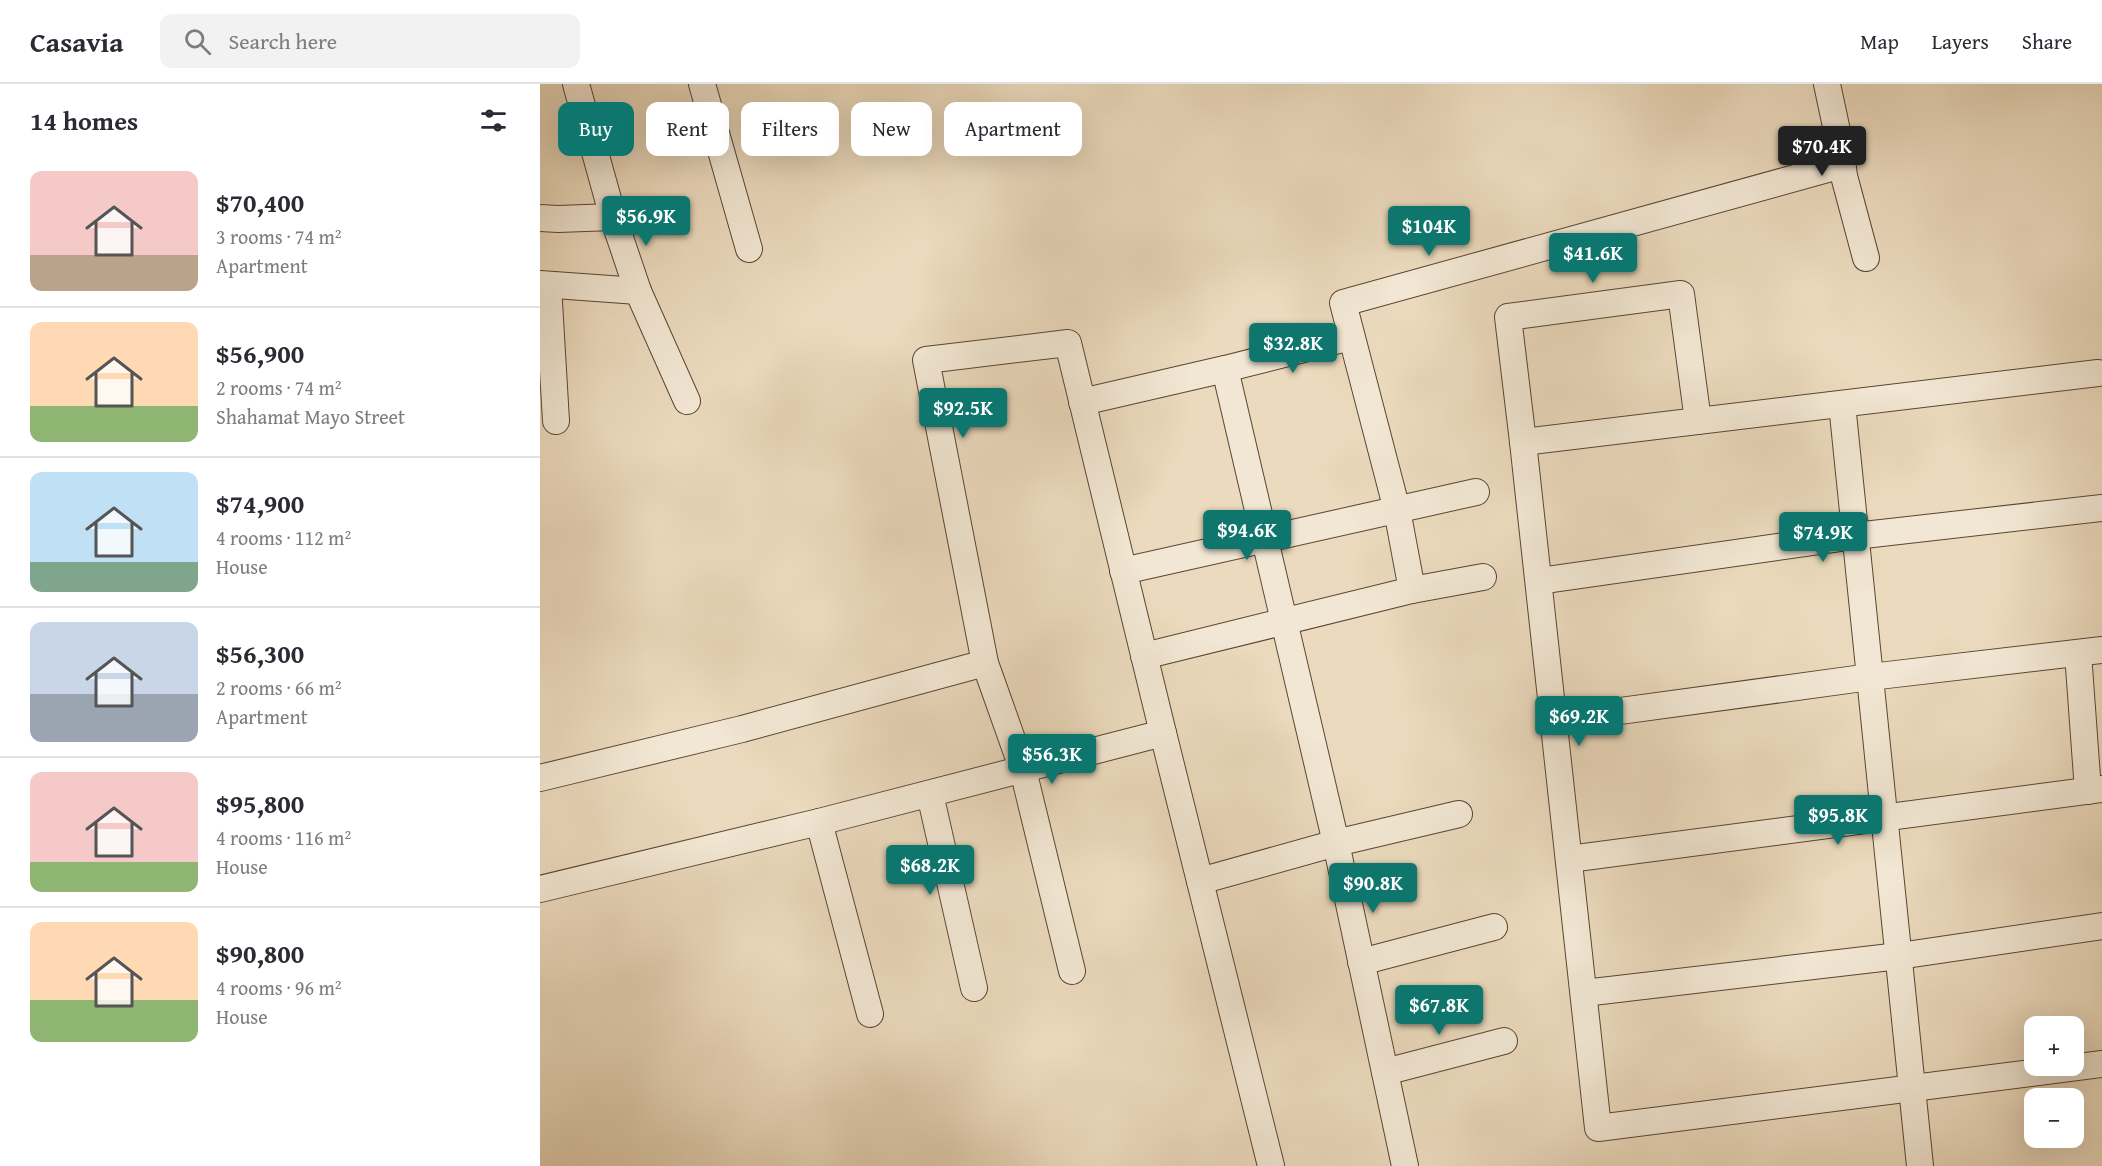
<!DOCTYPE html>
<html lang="en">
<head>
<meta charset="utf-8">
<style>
	body { margin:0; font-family:"Gentium Book Plus",serif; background:#f2f2f3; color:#2b2b33; height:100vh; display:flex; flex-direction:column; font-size:22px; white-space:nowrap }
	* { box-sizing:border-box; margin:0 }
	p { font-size:20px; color:#7c7c81 }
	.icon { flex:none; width:33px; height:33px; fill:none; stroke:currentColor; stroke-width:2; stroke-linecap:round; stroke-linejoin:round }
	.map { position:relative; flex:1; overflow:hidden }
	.panel { display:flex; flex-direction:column; background:#fff; width:540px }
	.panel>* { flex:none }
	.guide { position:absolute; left:18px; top:18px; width:570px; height:54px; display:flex; gap:12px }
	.buttons { position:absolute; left:1484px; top:932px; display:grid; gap:12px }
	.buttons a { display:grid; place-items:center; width:60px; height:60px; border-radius:12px; background:#fff; box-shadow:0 6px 24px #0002; font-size:30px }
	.price { position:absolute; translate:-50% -51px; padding:0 14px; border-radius:6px; background:#0f766e; color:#fff; font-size:20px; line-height:39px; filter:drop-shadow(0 2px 3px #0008) }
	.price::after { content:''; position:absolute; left:50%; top:36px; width:18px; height:14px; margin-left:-9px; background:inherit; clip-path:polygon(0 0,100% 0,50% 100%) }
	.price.current { background:#222; color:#fff }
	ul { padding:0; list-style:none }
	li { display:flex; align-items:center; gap:18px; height:150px; padding:0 30px }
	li+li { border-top:2px solid #e1e1e2 }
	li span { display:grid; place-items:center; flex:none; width:168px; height:120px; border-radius:12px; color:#555 }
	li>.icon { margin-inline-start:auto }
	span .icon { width:72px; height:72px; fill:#fffc; stroke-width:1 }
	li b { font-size:26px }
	h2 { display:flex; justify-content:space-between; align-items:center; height:72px; padding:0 30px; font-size:26px }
	.tag { padding:0 21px; border-radius:12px; background:#fff; box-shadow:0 6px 24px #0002; font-size:21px; line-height:54px }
	.tag.current { background:#0f766e; color:#fff }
	header { display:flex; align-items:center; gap:36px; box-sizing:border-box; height:84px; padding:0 30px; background:#fff; border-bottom:2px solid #e1e1e2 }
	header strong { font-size:28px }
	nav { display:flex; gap:33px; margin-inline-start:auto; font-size:21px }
	.search { width:420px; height:54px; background:#f2f2f3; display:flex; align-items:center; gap:15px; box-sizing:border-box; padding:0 21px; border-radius:12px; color:#7c7c81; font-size:22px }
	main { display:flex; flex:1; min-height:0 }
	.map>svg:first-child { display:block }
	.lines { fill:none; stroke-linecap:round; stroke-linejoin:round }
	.minor-casing { stroke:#5a4532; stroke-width:28 }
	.minor { stroke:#f2e7d4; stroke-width:26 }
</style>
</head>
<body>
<header>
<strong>Casavia</strong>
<div class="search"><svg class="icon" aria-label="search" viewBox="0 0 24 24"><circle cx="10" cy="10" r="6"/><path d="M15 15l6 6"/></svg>Search here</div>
<nav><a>Map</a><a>Layers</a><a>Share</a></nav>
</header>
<main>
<section class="panel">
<h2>14 homes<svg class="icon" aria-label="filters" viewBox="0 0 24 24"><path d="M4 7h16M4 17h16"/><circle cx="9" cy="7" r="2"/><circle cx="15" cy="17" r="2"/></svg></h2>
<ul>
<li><span style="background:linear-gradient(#f6c9c9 70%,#b9a48a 0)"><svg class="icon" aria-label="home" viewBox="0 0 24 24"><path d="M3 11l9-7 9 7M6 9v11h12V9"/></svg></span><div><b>$70,400</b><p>3 rooms · 74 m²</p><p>Apartment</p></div></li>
<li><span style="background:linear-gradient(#ffd9b3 70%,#8fb573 0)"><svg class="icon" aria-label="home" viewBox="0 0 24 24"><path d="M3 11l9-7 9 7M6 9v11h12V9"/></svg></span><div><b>$56,900</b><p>2 rooms · 74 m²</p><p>Shahamat Mayo Street</p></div></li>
<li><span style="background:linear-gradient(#bfe0f5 75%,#7fa58c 0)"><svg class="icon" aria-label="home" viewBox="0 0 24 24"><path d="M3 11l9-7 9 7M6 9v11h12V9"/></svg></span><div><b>$74,900</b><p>4 rooms · 112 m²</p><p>House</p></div></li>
<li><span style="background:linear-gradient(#c9d6e8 60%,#9aa5b1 0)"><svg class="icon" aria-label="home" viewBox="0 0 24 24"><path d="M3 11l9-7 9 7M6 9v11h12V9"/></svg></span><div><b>$56,300</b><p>2 rooms · 66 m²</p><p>Apartment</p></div></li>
<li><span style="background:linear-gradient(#f6c9c9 75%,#8fb573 0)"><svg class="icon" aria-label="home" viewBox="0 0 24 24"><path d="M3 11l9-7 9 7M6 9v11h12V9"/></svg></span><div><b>$95,800</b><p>4 rooms · 116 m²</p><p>House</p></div></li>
<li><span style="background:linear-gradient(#ffd9b3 65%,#8fb573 0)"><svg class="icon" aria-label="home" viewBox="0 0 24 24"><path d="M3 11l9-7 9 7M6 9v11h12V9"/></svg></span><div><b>$90,800</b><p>4 rooms · 96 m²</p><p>House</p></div></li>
</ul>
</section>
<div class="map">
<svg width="1562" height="1082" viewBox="0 0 1562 1082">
	<rect width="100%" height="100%" fill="#ebdabd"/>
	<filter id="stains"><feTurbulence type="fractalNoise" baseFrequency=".00333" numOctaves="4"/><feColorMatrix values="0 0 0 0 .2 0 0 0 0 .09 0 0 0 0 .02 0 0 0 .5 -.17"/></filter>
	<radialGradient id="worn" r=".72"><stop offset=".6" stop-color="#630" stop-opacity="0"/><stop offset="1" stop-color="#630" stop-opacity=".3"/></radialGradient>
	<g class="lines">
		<g class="minor-casing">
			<g id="minor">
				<path d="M36,0L73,133L98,207L147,317"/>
				<path d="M162,0L209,165"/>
				<path d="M1287,0L1300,61L1304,92L1326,174"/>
				<path d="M0,134L18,135L73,133"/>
				<path d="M0,200L98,207"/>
				<path d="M8,201L16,337"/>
				<path d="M685,285L811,253"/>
				<path d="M1558,289L983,358L1058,1044L1562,980"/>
				<path d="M542,318L685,285L796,759L919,730"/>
				<path d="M1302,320L1380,1082"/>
				<path d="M983,358L968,233L1141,210L1158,337"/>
				<path d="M583,487L936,408"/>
				<path d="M999,497L1315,452L1562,424"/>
				<path d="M872,506L857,426L803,219L1302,81"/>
				<path d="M1538,569L1548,707"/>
				<path d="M604,572L872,506L943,493"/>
				<path d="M1014,636L1330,593L1562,566"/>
				<path d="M0,694L202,645L445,579"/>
				<path d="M390,710L434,904"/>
				<path d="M279,738L330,930"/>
				<path d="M1029,775L1562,705"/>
				<path d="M660,797L796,759L865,1082"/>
				<path d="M0,805L279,738L623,649L731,1082"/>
				<path d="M821,878L954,843"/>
				<path d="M532,887L483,686L445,579L386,276L528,259L623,649"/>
				<path d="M1044,909L1359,872L1562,842"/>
				<path d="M845,988L964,957"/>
			</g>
		</g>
		<use href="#minor" class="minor"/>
	</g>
	<rect width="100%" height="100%" filter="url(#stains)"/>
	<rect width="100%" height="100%" fill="url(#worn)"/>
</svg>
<div class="buttons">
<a>+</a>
<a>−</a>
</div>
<b class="price current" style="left:1282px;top:93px">$70.4K</b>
<b class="price" style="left:106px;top:163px">$56.9K</b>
<b class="price" style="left:889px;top:173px">$104K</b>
<b class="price" style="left:1053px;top:200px">$41.6K</b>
<b class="price" style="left:753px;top:290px">$32.8K</b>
<b class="price" style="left:423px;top:355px">$92.5K</b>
<b class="price" style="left:707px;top:477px">$94.6K</b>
<b class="price" style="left:1283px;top:479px">$74.9K</b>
<b class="price" style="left:1039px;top:663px">$69.2K</b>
<b class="price" style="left:512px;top:701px">$56.3K</b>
<b class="price" style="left:1298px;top:762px">$95.8K</b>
<b class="price" style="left:390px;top:812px">$68.2K</b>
<b class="price" style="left:833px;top:830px">$90.8K</b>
<b class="price" style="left:899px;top:952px">$67.8K</b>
<div class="guide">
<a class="tag current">Buy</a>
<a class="tag">Rent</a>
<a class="tag">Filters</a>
<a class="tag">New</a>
<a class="tag">Apartment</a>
</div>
</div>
</main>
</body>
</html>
